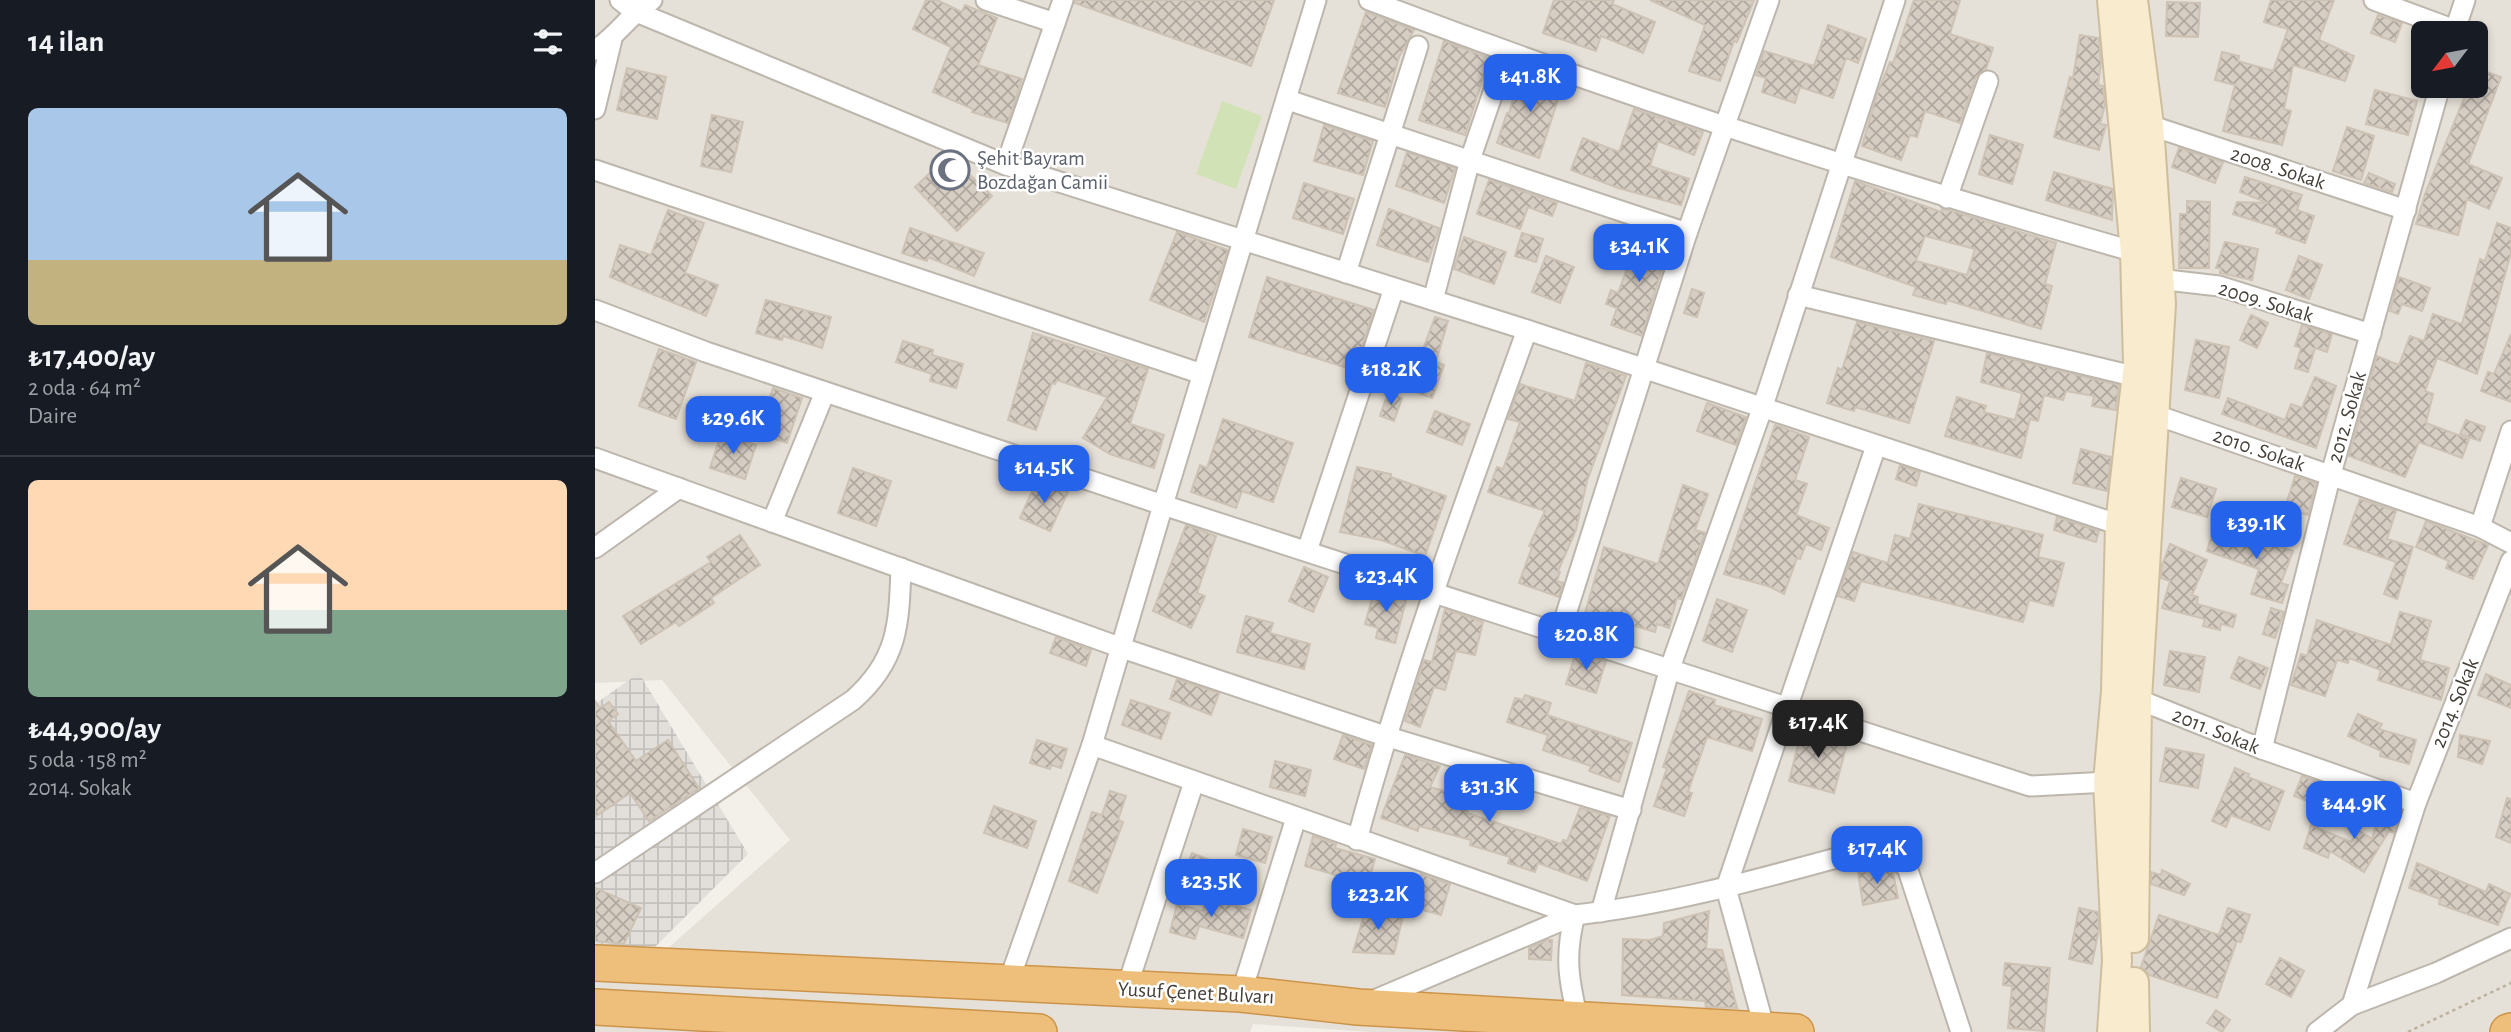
<!DOCTYPE html>
<html lang="tr">
<head>
<meta charset="utf-8">
<style>
	body { margin:0; font-family:"Alegreya Sans",sans-serif; background:#20242c; color:#f1f3f6; height:100vh; display:flex; flex-direction:column; font-size:26px; white-space:nowrap }
	* { box-sizing:border-box; margin:0 }
	p { font-size:23px; color:#9ea1a6 }
	.icon { flex:none; width:38px; height:38px; fill:none; stroke:currentColor; stroke-width:2; stroke-linecap:round; stroke-linejoin:round }
	.map { position:relative; flex:1; overflow:hidden }
	.sheet { display:flex; flex-direction:column; background:#171b24; width:595px }
	.sheet>* { flex:none }
	.needle { width:46px; rotate:238deg }
	.controls { position:absolute; left:1816px; top:21px; display:grid; gap:14px }
	.controls a { display:grid; place-items:center; width:77px; height:77px; border-radius:10px; background:#171b24; box-shadow:0 4px 10px #0003; font-size:35px }
	.price { position:absolute; translate:-50% -60px; padding:0 16px; border-radius:14px; background:#2563eb; color:#fff; font-size:23px; line-height:46px; filter:drop-shadow(0 2px 4px #0008) }
	.price::after { content:''; position:absolute; left:50%; top:42px; width:21px; height:16px; margin-left:-10px; background:inherit; clip-path:polygon(0 0,100% 0,50% 100%) }
	.price.on { background:#222; color:#fff }
	ul { padding:0; list-style:none }
	li { display:grid; align-content:center; gap:14px; height:371px; padding:0 28px }
	li+li { border-top:2px solid #363941 }
	li span { display:grid; place-items:center; height:217px; border-radius:10px; color:#555 }
	li>.icon { margin-inline-start:auto }
	span .icon { width:126px; height:126px; fill:#fffc; stroke-width:1 }
	li b { font-size:30px }
	h2 { display:flex; justify-content:space-between; align-items:center; height:84px; padding:0 28px; font-size:30px }
	main { display:flex; flex:1; min-height:0 }
	.map>svg:first-child { display:block }
	.residential { fill:#e6e1d8; fill-rule:evenodd }
	.industrial { fill:url(#industrial-grid) }
	.garden { fill:#d2e2b7 }
	.building { fill:url(#building-cross-hatch); stroke:#cdc2b4; stroke-width:2; fill-rule:evenodd }
	.lines { fill:none; stroke-linecap:round; stroke-linejoin:round }
	.street-casing { stroke:#bdb6ad; stroke-width:23 }
	.secondary-casing { stroke:#cdbe9e; stroke-width:32 }
	.highway-casing { stroke:#cc944b; stroke-width:38 }
	.path { stroke:#bdb1a0; stroke-width:2.5; stroke-dasharray:3.5 3.5; stroke-linecap:butt }
	.street { stroke:#fff; stroke-width:19 }
	.secondary { stroke:#f9ebce; stroke-width:28 }
	.highway { stroke:#edbf7a; stroke-width:35 }
	.labels { text-anchor:middle; dominant-baseline:central; stroke-width:5; stroke-linejoin:round; paint-order:stroke }
	.worship-label { font-size:21px; fill:#5b616d; stroke:#fff; text-anchor:start }
	.street-label { font-size:21px; fill:#464039; stroke:#fff }
</style>
</head>
<body>
<main>
<section class="sheet">
<h2>14 ilan<svg class="icon" aria-label="filters" viewBox="0 0 24 24"><path d="M4 7h16M4 17h16"/><circle cx="9" cy="7" r="2"/><circle cx="15" cy="17" r="2"/></svg></h2>
<ul>
<li><span style="background:linear-gradient(#a9c7e8 70%,#c2b280 0)"><svg class="icon" aria-label="home" viewBox="0 0 24 24"><path d="M3 11l9-7 9 7M6 9v11h12V9"/></svg></span><div><b>₺17,400/ay</b><p>2 oda · 64 m²</p><p>Daire</p></div></li>
<li><span style="background:linear-gradient(#ffd9b3 60%,#7fa58c 0)"><svg class="icon" aria-label="home" viewBox="0 0 24 24"><path d="M3 11l9-7 9 7M6 9v11h12V9"/></svg></span><div><b>₺44,900/ay</b><p>5 oda · 158 m²</p><p>2014. Sokak</p></div></li>
</ul>
</section>
<div class="map">
<svg width="1916" height="1032" viewBox="0 0 1916 1032">
	<defs>
		<pattern id="industrial-grid" width="8" height="8" patternUnits="userSpaceOnUse" patternTransform="scale(1.75)"><rect width="8" height="8" fill="#e2dfdb"/><path d="M0 4h8M4 0v8" fill="none" stroke="#c3c0bd"/></pattern>
		<pattern id="building-cross-hatch" width="8" height="8" patternUnits="userSpaceOnUse" patternTransform="scale(1.75)"><rect width="8" height="8" fill="#d6cdc3"/><path d="M0 0l8 8M0 8l8-8" fill="none" stroke="#afa89f"/></pattern>
	</defs>
	<rect width="100%" height="100%" fill="#f3efe9"/>
	<path class="residential" d="M0,0H1916V1032H775L658,1024L655,1032H0V949L62,958L195,840L67,680L0,683ZM1829,33H1881V86H1829Z"/>
	<path class="industrial" d="M44,673L153,854L54,953L0,948V704Z"/>
	<path class="garden" d="M627,101L667,116L641,189L601,174Z"/>
	<g class="building">
		<path d="M331,0H342L367,12L370,5L402,18L383,65L427,79L413,123L377,112L378,109L338,92L356,47L318,29Z"/>
		<path d="M480,0H679L656,66L480,3Z"/>
		<path d="M959,0H1019L1017,4L1060,22L1048,53L1006,36L1001,51L948,33Z"/>
		<path d="M1055,0H1159L1142,42L1139,41L1125,81L1094,71L1110,25Z"/>
		<path d="M1319,0H1365L1355,34L1398,48L1391,69L1381,77L1365,123L1330,111L1322,137L1315,135L1306,160L1267,146L1282,94L1295,62L1298,63Z"/>
		<path d="M1676,0H1739L1724,40L1759,56L1750,81L1698,65L1689,109L1696,111L1687,145L1628,131L1640,85L1620,80L1627,52L1644,56L1643,61L1678,71L1693,29L1669,22Z"/>
		<path d="M1572,2L1605,3L1603,37L1571,36Z"/>
		<path d="M771,12L819,30L804,57L790,107L743,93Z"/>
		<path d="M1783,15L1807,23L1800,42L1776,33Z"/>
		<path d="M1233,25L1271,39L1263,63L1251,58L1238,98L1205,87L1200,103L1167,92L1171,78L1161,75L1169,51L1219,66Z"/>
		<path d="M1485,35L1504,38L1506,63L1503,85L1508,86L1510,105L1505,124L1511,125L1504,150L1459,137L1475,77L1478,78Z"/>
		<path d="M849,41L894,58L870,135L824,120Z"/>
		<path d="M32,68L71,77L62,119L22,110Z"/>
		<path d="M1881,68L1906,77L1873,164L1907,178L1894,209L1872,199L1863,235L1821,224L1830,194L1870,96L1856,91L1857,86H1881Z"/>
		<path d="M926,69L968,84L944,158L902,143L912,113L914,114Z"/>
		<path d="M1780,90L1822,101L1813,135L1771,124Z"/>
		<path d="M1039,109L1108,132L1099,155L1063,141L1055,166L1094,179L1086,205L1023,188L976,170L988,138L1024,152Z"/>
		<path d="M117,115L148,122L136,172L106,166Z"/>
		<path d="M729,125L778,141L768,175L719,161Z"/>
		<path d="M1752,127L1779,136L1766,180L1738,171Z"/>
		<path d="M1395,135L1428,145L1417,184L1384,174Z"/>
		<path d="M1584,148L1628,162L1620,183L1577,167Z"/>
		<path d="M812,152L860,168L849,203L801,186Z"/>
		<path d="M354,155L397,196L362,231L320,187Z"/>
		<path d="M1459,172L1518,189L1517,220L1451,200Z"/>
		<path d="M1774,173L1800,184L1797,192L1769,183Z"/>
		<path d="M1650,177L1707,195L1702,210L1719,216L1710,243L1681,233L1683,228L1638,214L1642,202L1673,203L1645,192Z"/>
		<path d="M894,180L962,203L957,216L933,207L925,229L882,214Z"/>
		<path d="M1260,181L1346,212L1347,209L1354,210L1461,243L1450,284L1457,286L1446,329L1352,300L1351,304L1318,295L1321,287L1236,257ZM1330,236L1380,249L1372,275L1321,261Z"/>
		<path d="M709,183L759,199L748,234L698,218Z"/>
		<path d="M1592,201L1615,202L1614,268H1584L1585,214H1592Z"/>
		<path d="M794,209L844,228L833,262L782,245Z"/>
		<path d="M73,210L109,223L90,273L123,285L111,316L15,277L25,245L56,255Z"/>
		<path d="M1902,223L1916,228V253L1882,374L1842,358L1830,391L1838,394L1831,423L1874,439L1867,458L1824,442L1810,477L1754,456L1782,356L1804,365L1815,336L1829,341L1838,314L1867,324L1885,259L1890,261Z"/>
		<path d="M315,228L389,253L379,276L333,257L332,261L307,253Z"/>
		<path d="M1046,231L1075,241L1047,336L1016,325L1022,308L1011,304L1016,290L1023,293Z"/>
		<path d="M582,232L633,250L609,322L555,300Z"/>
		<path d="M927,233L948,239L941,262L920,256Z"/>
		<path d="M869,237L911,252L899,284L859,269Z"/>
		<path d="M1630,242L1663,249L1657,280L1625,273L1626,268H1621Z"/>
		<path d="M951,256L979,267L965,303L937,292Z"/>
		<path d="M1704,256L1727,265L1714,299L1691,290Z"/>
		<path d="M672,277L779,310L759,370L654,337Z"/>
		<path d="M1804,277L1835,288L1827,311L1807,304L1803,314L1795,311Z"/>
		<path d="M1097,289L1109,293L1102,317L1089,313Z"/>
		<path d="M171,300L236,317L227,348L188,336L187,340L161,333Z"/>
		<path d="M1656,315L1673,323L1662,348L1645,340Z"/>
		<path d="M840,317L853,321L841,362L849,365L837,398L803,386L813,357L824,360Z"/>
		<path d="M1262,322L1339,341L1314,423L1260,407L1259,411L1232,403L1243,368L1247,370Z"/>
		<path d="M1707,325L1737,334L1732,352L1720,348L1713,372L1700,368L1706,348L1700,346Z"/>
		<path d="M438,333L553,369L535,424L569,435L559,468L515,454L488,438L512,397L462,380L460,384L457,383L441,430L413,420Z"/>
		<path d="M1916,334V402L1886,391L1893,372L1899,374Z"/>
		<path d="M1601,340L1634,347L1624,398L1590,390Z"/>
		<path d="M308,341L338,350L337,355L368,364L361,388L335,381L337,374L301,362Z"/>
		<path d="M64,349L101,362L81,419L44,406Z"/>
		<path d="M1392,353L1524,385L1521,410L1497,406L1499,396L1471,391L1468,400L1449,395L1443,421L1435,419L1426,458L1350,436L1362,397L1391,406L1389,412L1420,420L1427,393L1386,382Z"/>
		<path d="M991,363L1031,376L992,481L981,530L963,571L965,572L962,581L968,583L964,597L924,583L937,547L934,546L950,511L893,492L902,467L908,469L925,422L913,419L925,384L980,401Z"/>
		<path d="M1720,377L1741,386L1721,448L1627,414L1633,398L1690,420L1696,404L1707,408Z"/>
		<path d="M178,388L207,398L192,443L163,433Z"/>
		<path d="M793,393L807,398L799,421L785,416Z"/>
		<path d="M1112,403L1151,417L1141,445L1102,431Z"/>
		<path d="M840,411L875,424L867,445L832,432Z"/>
		<path d="M628,419L698,443L678,502L647,491L641,508L596,492L605,465L612,468Z"/>
		<path d="M1871,420L1890,427L1885,441L1865,434Z"/>
		<path d="M1180,425L1214,437L1200,480L1212,484L1201,515L1234,528L1226,550L1211,544L1205,559L1202,558L1189,594L1173,586L1129,574Z"/>
		<path d="M126,434L161,445L150,479L115,468Z"/>
		<path d="M1486,449L1516,457L1512,491L1478,483Z"/>
		<path d="M1305,465L1325,472L1321,486L1301,479Z"/>
		<path d="M762,467L796,474V477L851,496L830,556L786,540L745,532Z"/>
		<path d="M258,468L296,481L281,526L243,513Z"/>
		<path d="M1700,476L1721,483L1713,515L1690,508Z"/>
		<path d="M443,478L473,492L455,531L425,518Z"/>
		<path d="M1586,478L1621,489L1612,517L1577,507Z"/>
		<path d="M1088,485L1113,494L1100,530L1110,533L1086,599L1082,598L1074,628L1062,624L1060,632L1013,618L1010,627L988,620L1009,547L1063,564Z"/>
		<path d="M1765,499L1801,511L1792,539L1818,547L1802,599L1789,594L1801,562L1749,544Z"/>
		<path d="M1324,504L1448,535L1443,557L1469,563L1458,606L1434,600L1428,622L1266,581L1259,601L1243,596L1258,552L1293,563L1300,535L1315,539Z"/>
		<path d="M1462,517L1504,531L1501,542L1459,530Z"/>
		<path d="M1831,521L1893,545L1878,579L1851,568L1854,561L1821,547Z"/>
		<path d="M591,525L621,536L602,593L610,596L596,628L558,611Z"/>
		<path d="M1619,527L1656,539L1657,535L1698,551L1686,583L1693,585L1687,603L1656,594L1664,569L1612,551Z"/>
		<path d="M145,535L165,565L116,598L119,603L84,626L81,622L46,644L28,616L116,562L112,557Z"/>
		<path d="M1575,544L1612,560L1597,595L1603,597L1602,604L1641,615L1638,627L1626,624L1625,630L1608,626L1610,619L1567,608L1575,581L1566,578L1567,565Z"/>
		<path d="M709,567L733,577L718,612L694,601Z"/>
		<path d="M780,587L812,597L800,643L781,638L783,628L770,624Z"/>
		<path d="M1122,599L1152,610L1137,652L1108,641Z"/>
		<path d="M1676,608L1689,612L1680,638L1668,634Z"/>
		<path d="M850,609L888,622L880,655L861,651L850,690L839,687L825,727L810,721L829,660L837,662Z"/>
		<path d="M1805,612L1836,621L1825,660L1854,668L1846,700L1783,680L1786,670L1754,658L1753,663L1742,660L1730,696L1696,685L1706,654L1712,656L1722,620L1796,645Z"/>
		<path d="M651,616L678,623L675,633L715,644L709,669L642,652Z"/>
		<path d="M461,637L496,650L491,666L455,653Z"/>
		<path d="M1575,651L1610,657L1604,692L1569,685Z"/>
		<path d="M981,652L1011,661L1001,693L971,684Z"/>
		<path d="M1644,657L1673,668L1665,689L1636,678Z"/>
		<path d="M1891,674L1916,685V708L1883,695Z"/>
		<path d="M582,679L624,693L616,715L575,699Z"/>
		<path d="M1094,691L1120,700L1119,705L1167,719L1157,751L1112,737L1093,792L1097,793L1089,816L1059,806L1072,768L1068,767Z"/>
		<path d="M930,695L956,703L952,715L1037,743L1024,782L994,771L996,766L948,750L953,735L912,722L920,698L928,700Z"/>
		<path d="M536,700L575,713L566,739L527,725Z"/>
		<path d="M0,701L5,708L14,702L23,714L13,721L41,761L73,740L104,788L54,821L35,793L0,817Z"/>
		<path d="M1763,714L1787,724L1784,729L1821,740L1814,764L1785,756L1786,751L1753,736Z"/>
		<path d="M1208,725L1253,740L1239,793L1194,781Z"/>
		<path d="M748,735L777,745L769,769L739,759Z"/>
		<path d="M1865,735L1895,741L1887,764L1863,757Z"/>
		<path d="M442,740L472,749L466,768L456,765L455,769L435,763Z"/>
		<path d="M1571,748L1609,755L1603,788L1565,781Z"/>
		<path d="M810,755L845,766L835,787L876,798L872,813L966,844L968,840L972,841L985,808L1015,816L992,881L943,863L940,872L913,863L915,857L875,845L876,840L824,826L823,831L786,818Z"/>
		<path d="M680,761L716,770L710,796L675,787Z"/>
		<path d="M1640,768L1654,774L1653,777L1689,791L1674,830L1636,815L1631,827L1617,821Z"/>
		<path d="M1707,776L1730,784L1722,805L1699,796Z"/>
		<path d="M515,791L531,796L523,820L528,822L502,893L474,881L497,812L507,815Z"/>
		<path d="M1912,798L1916,799V843L1901,837Z"/>
		<path d="M1787,804L1806,811L1799,833L1794,831L1769,872L1735,851L1733,858L1709,848L1716,825L1756,842L1763,830L1777,839Z"/>
		<path d="M399,806L441,821L432,848L389,833Z"/>
		<path d="M648,829L677,837L670,863L641,855Z"/>
		<path d="M718,836L741,844L740,848L780,859L770,893L741,884L744,876L710,866Z"/>
		<path d="M597,853L628,865L620,888L588,876Z"/>
		<path d="M1822,863L1891,892L1894,884L1915,894L1903,925L1844,904L1845,899L1814,888Z"/>
		<path d="M1290,867L1298,872L1303,898L1268,905L1263,872Z"/>
		<path d="M1567,870L1595,884L1589,895L1556,884V872L1566,875Z"/>
		<path d="M826,874L855,884L846,915L817,907Z"/>
		<path d="M0,888L46,908L29,944L0,941Z"/>
		<path d="M612,898L656,910L648,938L604,926L600,939L575,932L582,904L608,911Z"/>
		<path d="M772,905L808,916L799,954L758,952Z"/>
		<path d="M1484,908L1503,912L1504,929L1497,964L1474,959Z"/>
		<path d="M1633,908L1655,915L1646,942L1642,941L1622,998L1554,975L1546,967L1564,915L1624,935Z"/>
		<path d="M1114,911L1111,949L1127,950L1142,1008L1111,1007L1110,1001L1027,995L1028,939L1055,940L1068,936L1069,923Z"/>
		<path d="M952,940H957L956,960L934,959V948Z"/>
		<path d="M1685,958L1709,971L1696,997L1671,984Z"/>
		<path d="M1410,963L1455,968L1449,1031L1413,1028L1417,986L1408,985Z"/>
		<path d="M1621,1010L1635,1020L1627,1032L1612,1023Z"/>
	</g>
	<g class="lines">
		<g class="street-casing">
			<g id="street">
				<path d="M25,0L39,11L411,165L932,330L1525,525"/>
				<path d="M391,0L460,23"/>
				<path d="M721,0L568,505L1435,786L1513,782"/>
				<path d="M774,0C1025,96 1282,178 1540,252"/>
				<path d="M1779,0L1860,30"/>
				<path d="M1859,33L1870,0"/>
				<path d="M0,50C22,36 35,14 57,0"/>
				<path d="M693,100L1092,233"/>
				<path d="M0,109L17,39"/>
				<path d="M1554,125L1811,210"/>
				<path d="M411,165L468,0"/>
				<path d="M0,170L607,374"/>
				<path d="M1352,198L1393,81"/>
				<path d="M751,273L823,46"/>
				<path d="M1563,279L1624,286L1776,334"/>
				<path d="M1203,295L1542,377"/>
				<path d="M838,300L875,160L903,78"/>
				<path d="M0,310L111,352L568,505L497,745L414,981"/>
				<path d="M1561,415L1885,527L1916,543"/>
				<path d="M0,458L527,648L790,736L1036,810"/>
				<path d="M177,522L230,392"/>
				<path d="M1885,527L1916,431"/>
				<path d="M0,548L84,488"/>
				<path d="M712,551L799,288"/>
				<path d="M965,633L1092,233L1174,0"/>
				<path d="M1542,699L1667,749L1821,803"/>
				<path d="M497,745L980,915C1079,904 1175,876 1271,850L1291,853L1312,867L1366,1032"/>
				<path d="M1667,749L1736,474L1845,86"/>
				<path d="M762,840C809,667 871,499 932,330"/>
				<path d="M0,873L258,700C303,660 304,625 306,568"/>
				<path d="M1006,912L1075,668L1167,409L1300,0"/>
				<path d="M980,915C969,956 974,981 983,1020"/>
				<path d="M531,990L599,782"/>
				<path d="M646,994L701,818"/>
				<path d="M777,1001L980,915"/>
				<path d="M1757,1005L1821,803L1916,561"/>
				<path d="M1170,1030L1131,888L1281,446"/>
				<path d="M1722,1032L1757,1005L1841,973L1916,938"/>
			</g>
		</g>
		<g class="secondary-casing">
			<g id="secondary">
				<path d="M1517,0L1540,252L1543,364L1525,525L1521,691L1513,782L1522,960L1517,1032"/>
				<path d="M1538,0L1554,125L1566,304L1542,699L1539,938"/>
				<path d="M1539,982L1540,1032"/>
			</g>
		</g>
		<g class="highway-casing">
			<g id="highway">
				<path d="M0,963L646,994L763,1007L1201,1032"/>
				<path d="M0,1007L444,1032"/>
				<path d="M1913,1032L1916,1031"/>
			</g>
		</g>
		<path class="path" d="M1813,1032L1916,983"/>
		<use href="#street" class="street"/>
		<use href="#secondary" class="secondary"/>
		<use href="#highway" class="highway"/>
	</g>
	<defs>
		<g id="mosque-ring" transform="scale(2.0125)"><circle r="9.5" fill="#fff" stroke="#6b7280" stroke-width="1.5"/><path d="M3.5-4.9A6 6 0 1 0 3.5 4.9A5 5 0 1 1 3.5-4.9Z" fill="#6b7280"/></g>
	</defs>
	<g fill-rule="evenodd">
		<use href="#mosque-ring" x="355" y="170"/>
	</g>
	<g class="labels">
		<g class="worship-label">
			<text x="382" y="158">Şehit Bayram<tspan x="382" dy="24">Bozdağan Camii</tspan></text>
		</g>
		<g class="street-label">
			<text transform="translate(1683 168) rotate(18)">2008. Sokak</text>
			<text transform="translate(1671 302) rotate(17)">2009. Sokak</text>
			<text transform="translate(1752 417) rotate(-74)">2012. Sokak</text>
			<text transform="translate(1664 450) rotate(19)">2010. Sokak</text>
			<text transform="translate(1860 703) rotate(-68)">2014. Sokak</text>
			<text transform="translate(1621 731) rotate(22)">2011. Sokak</text>
			<text transform="translate(601 993) rotate(3)">Yusuf Çenet Bulvarı</text>
		</g>
	</g>
</svg>
<div class="controls">
<a><svg class="needle" viewBox="-14 -14 28 28"><path d="M0-13l5 13h-10z" fill="#e53935"/><path d="M0 13l5-13h-10z" fill="#9ea1a6"/></svg></a>
</div>
<b class="price" style="left:935px;top:114px">₺41.8K</b>
<b class="price" style="left:1044px;top:284px">₺34.1K</b>
<b class="price" style="left:796px;top:407px">₺18.2K</b>
<b class="price" style="left:138px;top:456px">₺29.6K</b>
<b class="price" style="left:449px;top:505px">₺14.5K</b>
<b class="price" style="left:1661px;top:561px">₺39.1K</b>
<b class="price" style="left:791px;top:614px">₺23.4K</b>
<b class="price" style="left:991px;top:672px">₺20.8K</b>
<b class="price on" style="left:1223px;top:760px">₺17.4K</b>
<b class="price" style="left:894px;top:824px">₺31.3K</b>
<b class="price" style="left:1759px;top:841px">₺44.9K</b>
<b class="price" style="left:1282px;top:886px">₺17.4K</b>
<b class="price" style="left:616px;top:919px">₺23.5K</b>
<b class="price" style="left:783px;top:932px">₺23.2K</b>
</div>
</main>
</body>
</html>
